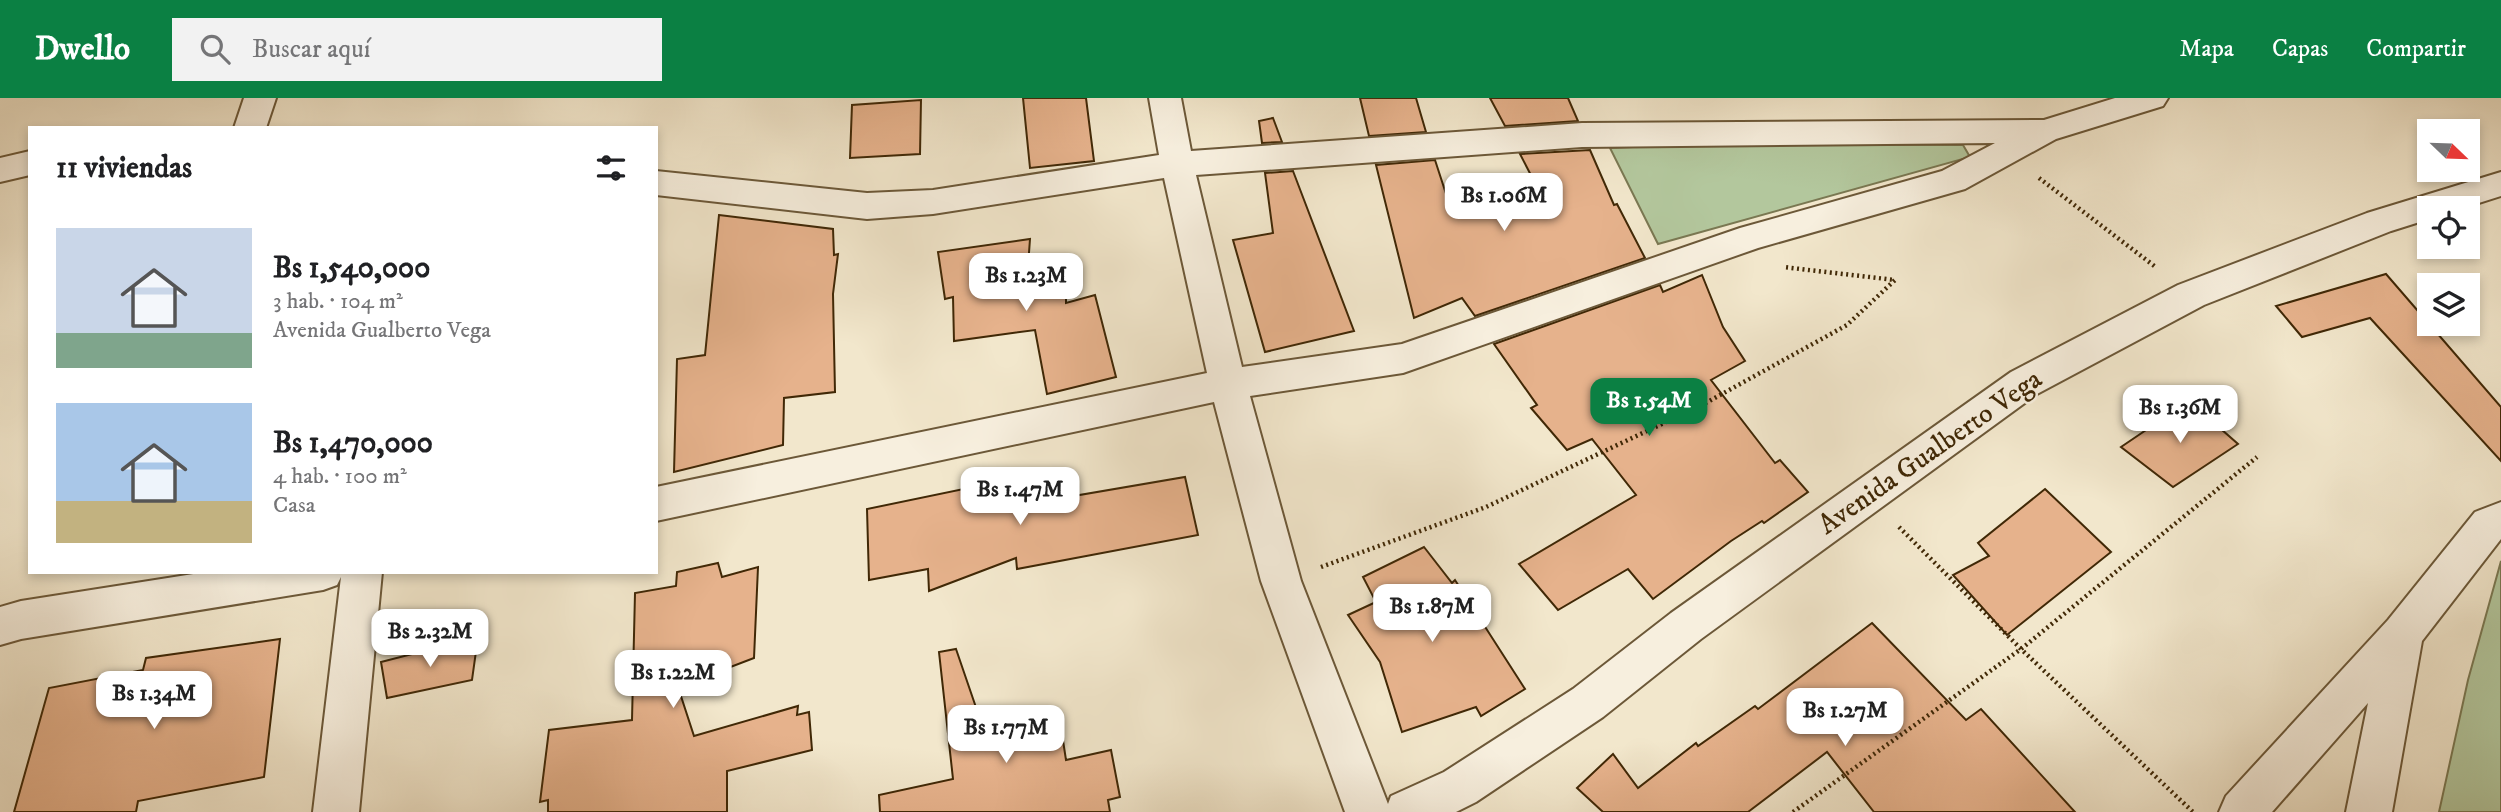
<!DOCTYPE html>
<html lang="es">
<head>
<meta charset="utf-8">
<style>
	body { margin:0; font-family:"IM FELL DW Pica",serif; background:#f2f2f2; color:#202124; height:100vh; display:flex; flex-direction:column; font-size:26px; white-space:nowrap }
	* { box-sizing:border-box; margin:0 }
	p { font-size:23px; color:#757577 }
	.icon { flex:none; width:38px; height:38px; fill:none; stroke:currentColor; stroke-width:2; stroke-linecap:round; stroke-linejoin:round }
	.map { position:relative; flex:1; overflow:hidden }
	.sheet { position:absolute; left:28px; top:28px; width:630px; height:448px; display:flex; flex-direction:column; background:#fff; border-radius:0px; box-shadow:0 4px 10px #0003 }
	.sheet>* { flex:none }
	.needle { width:46px; rotate:113deg }
	.controls { position:absolute; left:2417px; top:21px; display:grid; gap:14px }
	.controls a { display:grid; place-items:center; width:63px; height:63px; border-radius:0px; background:#fff; box-shadow:0 4px 10px #0003; font-size:35px }
	.price { position:absolute; translate:-50% -60px; padding:0 16px; border-radius:14px; background:#fff; color:#222; font-size:23px; line-height:46px; filter:drop-shadow(0 2px 4px #0008) }
	.price::after { content:''; position:absolute; left:50%; top:42px; width:21px; height:16px; margin-left:-10px; background:inherit; clip-path:polygon(0 0,100% 0,50% 100%) }
	.price.selected { background:#0b8043; color:#fff }
	ul { padding:0; list-style:none }
	li { display:flex; align-items:center; gap:21px; height:175px; padding:0 28px }
	li span { display:grid; place-items:center; flex:none; width:196px; height:140px; border-radius:0px; color:#555 }
	li>.icon { margin-inline-start:auto }
	span .icon { width:84px; height:84px; fill:#fffc; stroke-width:1 }
	li b { font-size:30px }
	h2 { display:flex; justify-content:space-between; align-items:center; height:84px; padding:0 28px; font-size:30px }
	header { display:flex; align-items:center; gap:42px; box-sizing:border-box; height:98px; padding:0 35px; background:#0b8043; color:#fff }
	header strong { font-size:33px }
	nav { display:flex; gap:38px; margin-inline-start:auto; font-size:24px }
	.search { width:490px; height:63px; background:#f2f2f2; display:flex; align-items:center; gap:18px; box-sizing:border-box; padding:0 24px; border-radius:0px; color:#757577; font-size:26px }
	.map>svg:first-child { display:block }
	.green { fill:#b3c79d; stroke:#7a7852; stroke-width:2 }
	.building { fill:#e6b28c; stroke:#402806; stroke-width:2 }
	.lines { fill:none; stroke-linecap:round; stroke-linejoin:round }
	.minor-casing { stroke:#6c5838; stroke-width:4 }
	.path { stroke:#402806; stroke-width:4.5; stroke-dasharray:2 3.5; stroke-linecap:butt }
	.minor { fill:#f7efde; fill-rule:evenodd }
	.labels { text-anchor:middle; dominant-baseline:central; stroke-width:5; stroke-linejoin:round; paint-order:stroke }
	.street-label { font-size:28px; fill:#402806; stroke:#f7efde }
</style>
</head>
<body>
<header>
<strong>Dwello</strong>
<div class="search"><svg class="icon" aria-label="search" viewBox="0 0 24 24"><circle cx="10" cy="10" r="6"/><path d="M15 15l6 6"/></svg>Buscar aquí</div>
<nav><a>Mapa</a><a>Capas</a><a>Compartir</a></nav>
</header>
<div class="map">
<svg width="2501" height="714" viewBox="0 0 2501 714">
	<rect width="100%" height="100%" fill="#f2e7cc"/>
	<filter id="stains"><feTurbulence type="fractalNoise" baseFrequency=".00286" numOctaves="4"/><feColorMatrix values="0 0 0 0 .2 0 0 0 0 .09 0 0 0 0 .02 0 0 0 .5 -.17"/></filter>
	<radialGradient id="worn" r=".72"><stop offset=".6" stop-color="#630" stop-opacity="0"/><stop offset="1" stop-color="#630" stop-opacity=".3"/></radialGradient>
	<g class="green">
		<path d="M1702,46L1963,47L1970,59L1658,146L1610,50Z"/>
		<path d="M2501,463V714H2439L2468,582Z"/>
	</g>
	<g class="building">
		<path d="M1023,0H1086L1094,63L1030,70Z"/>
		<path d="M1360,0H1416L1426,34L1369,38Z"/>
		<path d="M1490,0H1568L1578,23L1505,28Z"/>
		<path d="M921,2L920,56L850,60L852,7Z"/>
		<path d="M1273,20L1282,44L1262,45L1259,23Z"/>
		<path d="M1590,52L1614,107L1617,106L1645,160L1475,218L1462,200L1414,220L1376,67L1435,62L1450,108L1528,89L1526,85L1534,83L1520,56Z"/>
		<path d="M1293,73L1354,233L1265,254L1233,142L1273,135L1265,75Z"/>
		<path d="M719,117L833,131L834,157L838,156L833,196L835,294L784,300L783,347L674,374L677,261L705,257Z"/>
		<path d="M1030,141L1026,196L1066,191V205L1095,197L1116,279L1047,296L1035,232L954,243L953,199L945,201L938,154Z"/>
		<path d="M2386,176L2501,309V363L2370,220L2302,239L2276,208Z"/>
		<path d="M1702,177L1723,229L1745,263L1711,282L1775,365L1780,362L1808,394L1764,425L1762,423L1731,443L1653,501L1628,471L1558,512L1519,466L1636,397L1592,341L1567,352L1531,310L1537,307L1494,246L1660,187L1663,194Z"/>
		<path d="M2189,303L2238,346L2173,389L2121,349Z"/>
		<path d="M1046,374L1050,402L1185,379L1198,437L1017,471L1016,460L929,493L928,471L869,482L867,411Z"/>
		<path d="M2045,391L2111,454L2007,537L1953,477L1989,458L1978,445Z"/>
		<path d="M1424,449L1452,485L1455,482L1525,591L1481,618L1476,609L1402,634L1380,564L1348,517L1376,504L1363,479Z"/>
		<path d="M718,465L722,479L758,469L754,560L678,589L694,638L798,608L797,617L809,614L812,652L727,673V714H548V702L540,704L549,632L632,622L635,495L676,488L677,474Z"/>
		<path d="M1872,525L1966,622L1981,611L2075,714H1874L1827,654L1748,714H1603L1577,690L1613,656L1638,690L1696,645L1698,648L1755,608L1758,611Z"/>
		<path d="M478,539L472,582L387,600L381,564Z"/>
		<path d="M280,541L264,679L138,703L136,714H14L49,590L143,572L146,560Z"/>
		<path d="M956,551L981,624L1006,615L1010,636L1060,623L1066,662L1111,652L1120,699L1108,702L1110,714H880L879,697L953,681L939,554Z"/>
	</g>
	<g class="lines">
		<g class="minor-casing">
			<g id="minor">
				<path d="M244,0H276L266,30H234Z"/>
				<path d="M1149,0H1181L1191,53L1582,25L2044,22L2115,0H2168L2163,8L2056,41L1965,91L1758,150L1403,275L1250,298L1301,483L1388,706L1391,698L1444,674L1573,591L1671,515L2011,274L2178,187L2367,115L2501,74V98L2463,110H2429V121L2391,133L2204,207L2037,296L1701,541L1603,619L1476,704L1456,714H1345L1261,483L1214,304L656,423V389L1207,275L1164,80L933,116L867,121L656,97V73L867,95L933,92L1159,57ZM1995,45L1942,73L1740,130L1402,246L1242,269L1196,77L1582,49Z"/>
				<path d="M30,53V77L0,84V60Z"/>
				<path d="M2501,404V441L2422,543L2392,714H2346L2368,605L2272,714H2219L2226,698L2388,522L2475,414Z"/>
				<path d="M206,474H382L359,714H313L341,479L337,487L323,492L21,541L0,547V509L21,503Z"/>
			</g>
		</g>
		<g class="path">
			<path d="M2039,80L2157,170"/>
			<path d="M1899,429L2021,551L2193,714"/>
			<path d="M1321,469L1486,409L1702,307L1847,227L1895,182L1783,169"/>
			<path d="M1793,714L2021,551L2257,359"/>
		</g>
		<use href="#minor" class="minor"/>
	</g>
	<g class="labels">
		<g class="street-label">
			<text transform="translate(1930 354) rotate(-35)">Avenida Gualberto Vega</text>
		</g>
	</g>
	<rect width="100%" height="100%" filter="url(#stains)"/>
	<rect width="100%" height="100%" fill="url(#worn)"/>
</svg>
<div class="controls">
<a><svg class="needle" viewBox="-14 -14 28 28"><path d="M0-13l5 13h-10z" fill="#e53935"/><path d="M0 13l5-13h-10z" fill="#757577"/></svg></a>
<a><svg class="icon" aria-label="locate" viewBox="0 0 24 24"><circle cx="12" cy="12" r="6"/><path d="M12 2v4M12 18v4M2 12h4M18 12h4"/></svg></a>
<a><svg class="icon" aria-label="layers" viewBox="0 0 24 24"><path d="M12 4l9 5-9 5-9-5zM3 14l9 5 9-5"/></svg></a>
</div>
<b class="price" style="left:1504px;top:135px">Bs 1.06M</b>
<b class="price" style="left:1026px;top:215px">Bs 1.23M</b>
<b class="price selected" style="left:1649px;top:340px">Bs 1.54M</b>
<b class="price" style="left:2180px;top:347px">Bs 1.36M</b>
<b class="price" style="left:1020px;top:429px">Bs 1.47M</b>
<b class="price" style="left:1432px;top:546px">Bs 1.87M</b>
<b class="price" style="left:430px;top:571px">Bs 2.32M</b>
<b class="price" style="left:673px;top:612px">Bs 1.22M</b>
<b class="price" style="left:154px;top:633px">Bs 1.34M</b>
<b class="price" style="left:1845px;top:650px">Bs 1.27M</b>
<b class="price" style="left:1006px;top:667px">Bs 1.77M</b>
<section class="sheet">
<h2>11 viviendas<svg class="icon" aria-label="filters" viewBox="0 0 24 24"><path d="M4 7h16M4 17h16"/><circle cx="9" cy="7" r="2"/><circle cx="15" cy="17" r="2"/></svg></h2>
<ul>
<li><span style="background:linear-gradient(#c9d6e8 75%,#7fa58c 0)"><svg class="icon" aria-label="home" viewBox="0 0 24 24"><path d="M3 11l9-7 9 7M6 9v11h12V9"/></svg></span><div><b>Bs 1,540,000</b><p>3 hab. · 104 m²</p><p>Avenida Gualberto Vega</p></div></li>
<li><span style="background:linear-gradient(#a9c7e8 70%,#c2b280 0)"><svg class="icon" aria-label="home" viewBox="0 0 24 24"><path d="M3 11l9-7 9 7M6 9v11h12V9"/></svg></span><div><b>Bs 1,470,000</b><p>4 hab. · 100 m²</p><p>Casa</p></div></li>
</ul>
</section>
</div>
</body>
</html>
